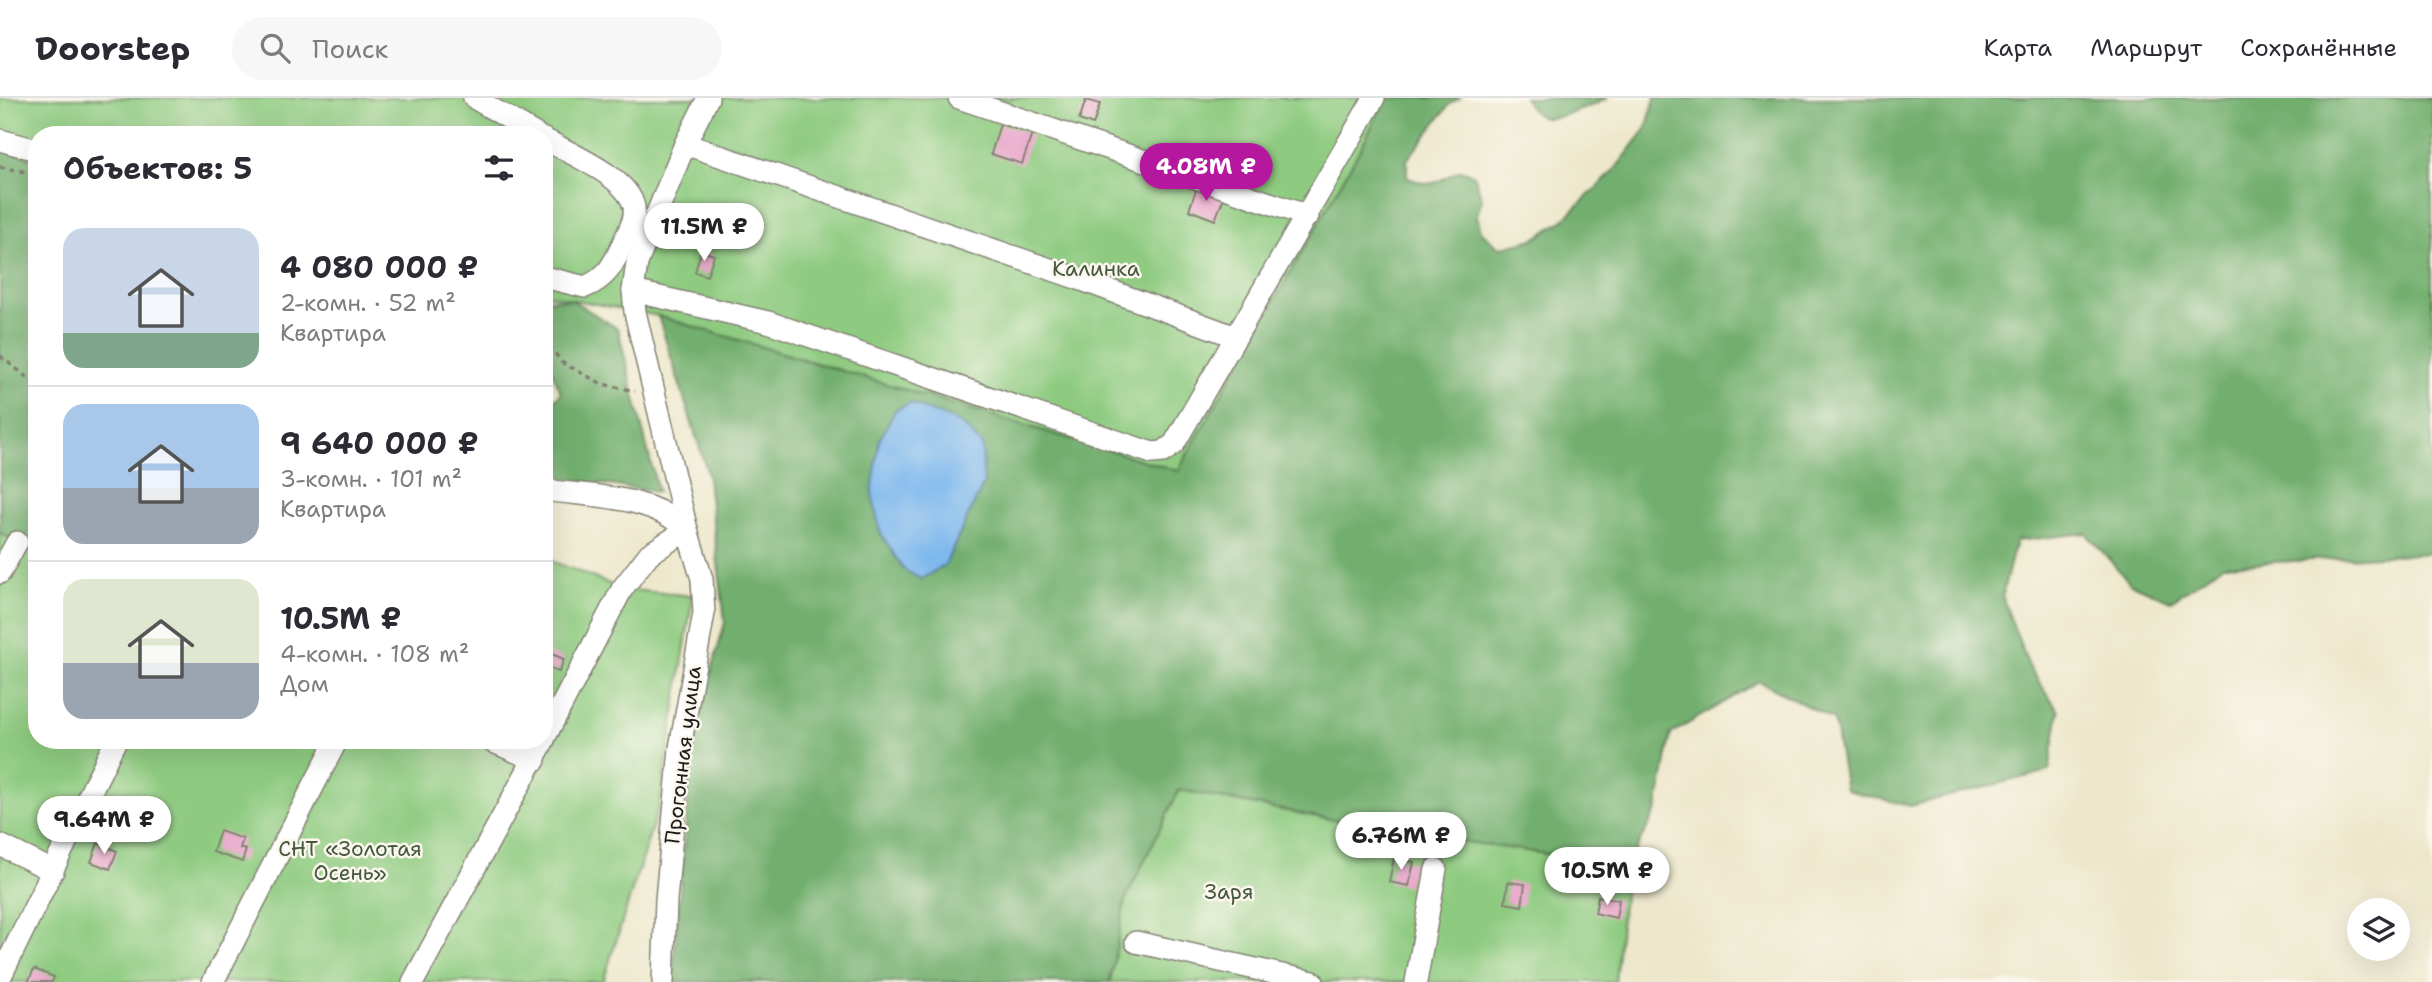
<!DOCTYPE html>
<html lang="ru">
<head>
<meta charset="utf-8">
<style>
	body { margin:0; font-family:"Shantell Sans",sans-serif; background:#f7f7f7; color:#2b2b33; height:100vh; display:flex; flex-direction:column; font-size:26px; white-space:nowrap }
	* { box-sizing:border-box; margin:0 }
	p { font-size:23px; color:#7c7c81 }
	.icon { flex:none; width:38px; height:38px; fill:none; stroke:currentColor; stroke-width:2; stroke-linecap:round; stroke-linejoin:round }
	.map { position:relative; flex:1; overflow:hidden }
	.panel { position:absolute; left:28px; top:28px; width:525px; height:623px; display:flex; flex-direction:column; background:#fff; border-radius:28px; box-shadow:0 7px 28px #0002 }
	.panel>* { flex:none }
	.controls { position:absolute; left:2347px; top:800px; display:grid; gap:14px }
	.controls a { display:grid; place-items:center; width:63px; height:63px; border-radius:50%; background:#fff; box-shadow:0 7px 28px #0002; font-size:35px }
	.price { position:absolute; translate:-50% -60px; padding:0 16px; border-radius:24px; background:#fff; color:#222; font-size:23px; line-height:46px; filter:drop-shadow(0 2px 4px #0008) }
	.price::after { content:''; position:absolute; left:50%; top:42px; width:21px; height:16px; margin-left:-10px; background:inherit; clip-path:polygon(0 0,100% 0,50% 100%) }
	.price.on { background:#b5179e; color:#fff }
	ul { padding:0; list-style:none }
	li { display:flex; align-items:center; gap:21px; height:175px; padding:0 35px }
	li+li { border-top:2px solid #e1e1e2 }
	li span { display:grid; place-items:center; flex:none; width:196px; height:140px; border-radius:21px; color:#555 }
	li>.icon { margin-inline-start:auto }
	span .icon { width:84px; height:84px; fill:#fffc; stroke-width:1 }
	li b { font-size:30px }
	h2 { display:flex; justify-content:space-between; align-items:center; height:84px; padding:0 35px; font-size:30px }
	header { display:flex; align-items:center; gap:42px; box-sizing:border-box; height:98px; padding:0 35px; background:#fff; border-bottom:2px solid #e1e1e2 }
	header strong { font-size:33px }
	nav { display:flex; gap:38px; margin-inline-start:auto; font-size:24px }
	.search { width:490px; height:63px; background:#f7f7f7; display:flex; align-items:center; gap:18px; box-sizing:border-box; padding:0 24px; border-radius:38px; color:#7c7c81; font-size:26px }
	.map>svg:first-child { display:block }
	.green { fill:#8ecb80; stroke:#55744e; stroke-width:2 }
	.forest { fill:#72af6e; stroke:#476645; stroke-width:2 }
	.water { fill:#7db8ee; stroke:#4c6a85; stroke-width:2 }
	.building { fill:#e8a7ca }
	.lines { fill:none; stroke-linecap:round; stroke-linejoin:round }
	.minor-casing { stroke:#848274; stroke-width:24 }
	.path { stroke:#848274; stroke-width:3.5; stroke-dasharray:5 5; stroke-linecap:butt }
	.minor { stroke:#fff; stroke-width:21 }
	.labels { text-anchor:middle; dominant-baseline:central; stroke-width:5; stroke-linejoin:round; paint-order:stroke }
	.park-label { font-size:21px; fill:#44593f; stroke:#fbf7ec }
	.street-label { font-size:21px; fill:#1c1c1c; stroke:#fbf7ec }
</style>
</head>
<body>
<header>
<strong>Doorstep</strong>
<div class="search"><svg class="icon" aria-label="search" viewBox="0 0 24 24"><circle cx="10" cy="10" r="6"/><path d="M15 15l6 6"/></svg>Поиск</div>
<nav><a>Карта</a><a>Маршрут</a><a>Сохранённые</a></nav>
</header>
<div class="map">
<svg width="2432" height="884" viewBox="0 0 2432 884">
	<rect width="100%" height="100%" fill="#fbf7ec"/>
	<filter id="ink" filterUnits="userSpaceOnUse"><feTurbulence type="fractalNoise" baseFrequency=".0143" numOctaves="2"/><feDisplacementMap in="SourceGraphic" scale="14" xChannelSelector="R" yChannelSelector="G"/><feConvolveMatrix kernelMatrix="1 2 1 2 8 2 1 2 1" color-interpolation-filters="sRGB"/></filter>
	<filter id="wash" filterUnits="userSpaceOnUse"><feTurbulence type="fractalNoise" baseFrequency=".00686" numOctaves="4" result="noise"/><feDisplacementMap in="SourceGraphic" scale="28" xChannelSelector="R" yChannelSelector="G"/><feGaussianBlur stdDeviation="1.57" result="paint"/><feColorMatrix in="noise" values="0 0 0 0 0 0 0 0 0 0 0 0 0 0 0 0 0 1.4 0 .05"/><feComposite in="paint" operator="in"/></filter>
	<g filter="url(#wash)">
		<rect width="100%" height="100%" fill="#ede8cc"/>
		<g class="green">
			<path d="M0,0H1386L1362,48L1178,373L658,218L544,196V37H37V62L0,51Z"/>
			<path d="M0,435L37,453V642H544V460L622,491L693,498L660,704L603,884H0Z"/>
			<path d="M1179,692L1381,731L1627,768L1615,884H1110L1125,802Z"/>
		</g>
		<g class="forest">
			<path d="M1386,0H1460L1450,6L1407,62V79C1437,93 1435,82 1461,72L1474,77L1482,101L1477,117L1481,133L1499,150L1534,141L1562,123L1612,75L1646,31L1655,0H2432V455L2223,467L2171,503L2130,485L2086,435L2016,443L2002,498L2029,569L2059,613L2049,673L1910,708L1846,692L1834,622L1759,583L1671,636L1657,711L1627,768L1381,731L1179,692L1125,802L1110,884H672L693,641L725,524L707,373L658,218L1178,373L1362,48Z"/>
			<path d="M1524,0H1608C1597,6 1555,23 1544,20C1534,17 1529,8 1524,0Z"/>
			<path d="M0,51L37,62V453L0,435Z"/>
			<path d="M547,201L572,202L618,231L658,394L560,380L544,392V308L547,310L561,295L544,253V205Z"/>
		</g>
		<path class="water" d="M910,305L961,325L982,347L984,385L945,467L921,481L903,471L880,434L872,395L879,343L895,312Z"/>
		<g id="blocks">
			<g class="building">
				<path d="M1086,2L1100,6L1093,27L1079,22Z"/>
				<path d="M1000,26L1032,36L1022,66L991,56Z"/>
				<path d="M1197,89L1224,99L1215,122L1189,112Z"/>
				<path d="M701,153L714,157L707,178L695,174Z"/>
				<path d="M544,553L564,561L559,574L544,568Z"/>
				<path d="M125,698L154,710L147,727L118,716Z"/>
				<path d="M220,733L243,741L240,750L246,752L242,764L213,754Z"/>
				<path d="M98,745L117,753L110,771L91,764Z"/>
				<path d="M1394,760L1414,764L1409,788L1389,784Z"/>
				<path d="M1508,784L1525,786L1522,808L1505,805Z"/>
				<path d="M1598,798L1619,802L1616,820L1595,815Z"/>
				<path d="M34,871L54,879L52,884H28Z"/>
			</g>
		</g>
	</g>
	<g filter="url(#ink)">
		<use href="#blocks" fill-opacity="0" stroke="#848274" stroke-width="2"/>
		<g class="lines">
			<g class="minor-casing">
				<g id="minor">
					<path d="M474,0L537,37"/>
					<path d="M959,0L1308,118"/>
					<path d="M544,41C569,55 628,79 634,109C636,122 628,134 623,145C614,166 607,180 585,189L544,179"/>
					<path d="M0,42L37,52"/>
					<path d="M685,46L1079,181L1236,239"/>
					<path d="M633,193L768,224L1152,355L1163,354L1174,346L1374,0"/>
					<path d="M544,392C592,399 650,396 687,432"/>
					<path d="M0,475L17,444"/>
					<path d="M544,641L622,491L649,456L687,432"/>
					<path d="M489,642L535,662"/>
					<path d="M0,747L53,773"/>
					<path d="M1136,844L1313,884"/>
					<path d="M0,880L116,642"/>
					<path d="M213,884L337,642"/>
					<path d="M413,884L544,642"/>
					<path d="M663,884L666,802L680,650L704,515L702,481L687,432L635,214L633,193L637,165L685,46L708,0"/>
					<path d="M1416,884L1436,771"/>
				</g>
			</g>
			<g class="path">
				<path d="M0,69L37,76"/>
				<path d="M544,239L561,264L602,286L635,293"/>
				<path d="M0,258L37,287"/>
			</g>
			<use href="#minor" class="minor"/>
		</g>
	</g>
	<g class="labels">
		<g class="park-label">
			<text x="1096" y="171">Калинка</text>
			<text x="350" y="751">СНТ «Золотая<tspan x="350" dy="24">Осень»</tspan></text>
			<text x="1229" y="794">Заря</text>
		</g>
		<g class="street-label">
			<text transform="translate(683 657) rotate(-83)">Прогонная улица</text>
		</g>
	</g>
</svg>
<div class="controls">
<a><svg class="icon" aria-label="layers" viewBox="0 0 24 24"><path d="M12 4l9 5-9 5-9-5zM3 14l9 5 9-5"/></svg></a>
</div>
<b class="price on" style="left:1206px;top:105px">4.08M ₽</b>
<b class="price" style="left:704px;top:165px">11.5M ₽</b>
<b class="price" style="left:104px;top:758px">9.64M ₽</b>
<b class="price" style="left:1401px;top:774px">6.76M ₽</b>
<b class="price" style="left:1607px;top:809px">10.5M ₽</b>
<section class="panel">
<h2>Объектов: 5<svg class="icon" aria-label="filters" viewBox="0 0 24 24"><path d="M4 7h16M4 17h16"/><circle cx="9" cy="7" r="2"/><circle cx="15" cy="17" r="2"/></svg></h2>
<ul>
<li><span style="background:linear-gradient(#c9d6e8 75%,#7fa58c 0)"><svg class="icon" aria-label="home" viewBox="0 0 24 24"><path d="M3 11l9-7 9 7M6 9v11h12V9"/></svg></span><div><b>4 080 000 ₽</b><p>2-комн. · 52 m²</p><p>Квартира</p></div></li>
<li><span style="background:linear-gradient(#a9c7e8 60%,#9aa5b1 0)"><svg class="icon" aria-label="home" viewBox="0 0 24 24"><path d="M3 11l9-7 9 7M6 9v11h12V9"/></svg></span><div><b>9 640 000 ₽</b><p>3-комн. · 101 m²</p><p>Квартира</p></div></li>
<li><span style="background:linear-gradient(#dfe7d0 60%,#9aa5b1 0)"><svg class="icon" aria-label="home" viewBox="0 0 24 24"><path d="M3 11l9-7 9 7M6 9v11h12V9"/></svg></span><div><b>10.5M ₽</b><p>4-комн. · 108 m²</p><p>Дом</p></div></li>
</ul>
</section>
</div>
</body>
</html>
